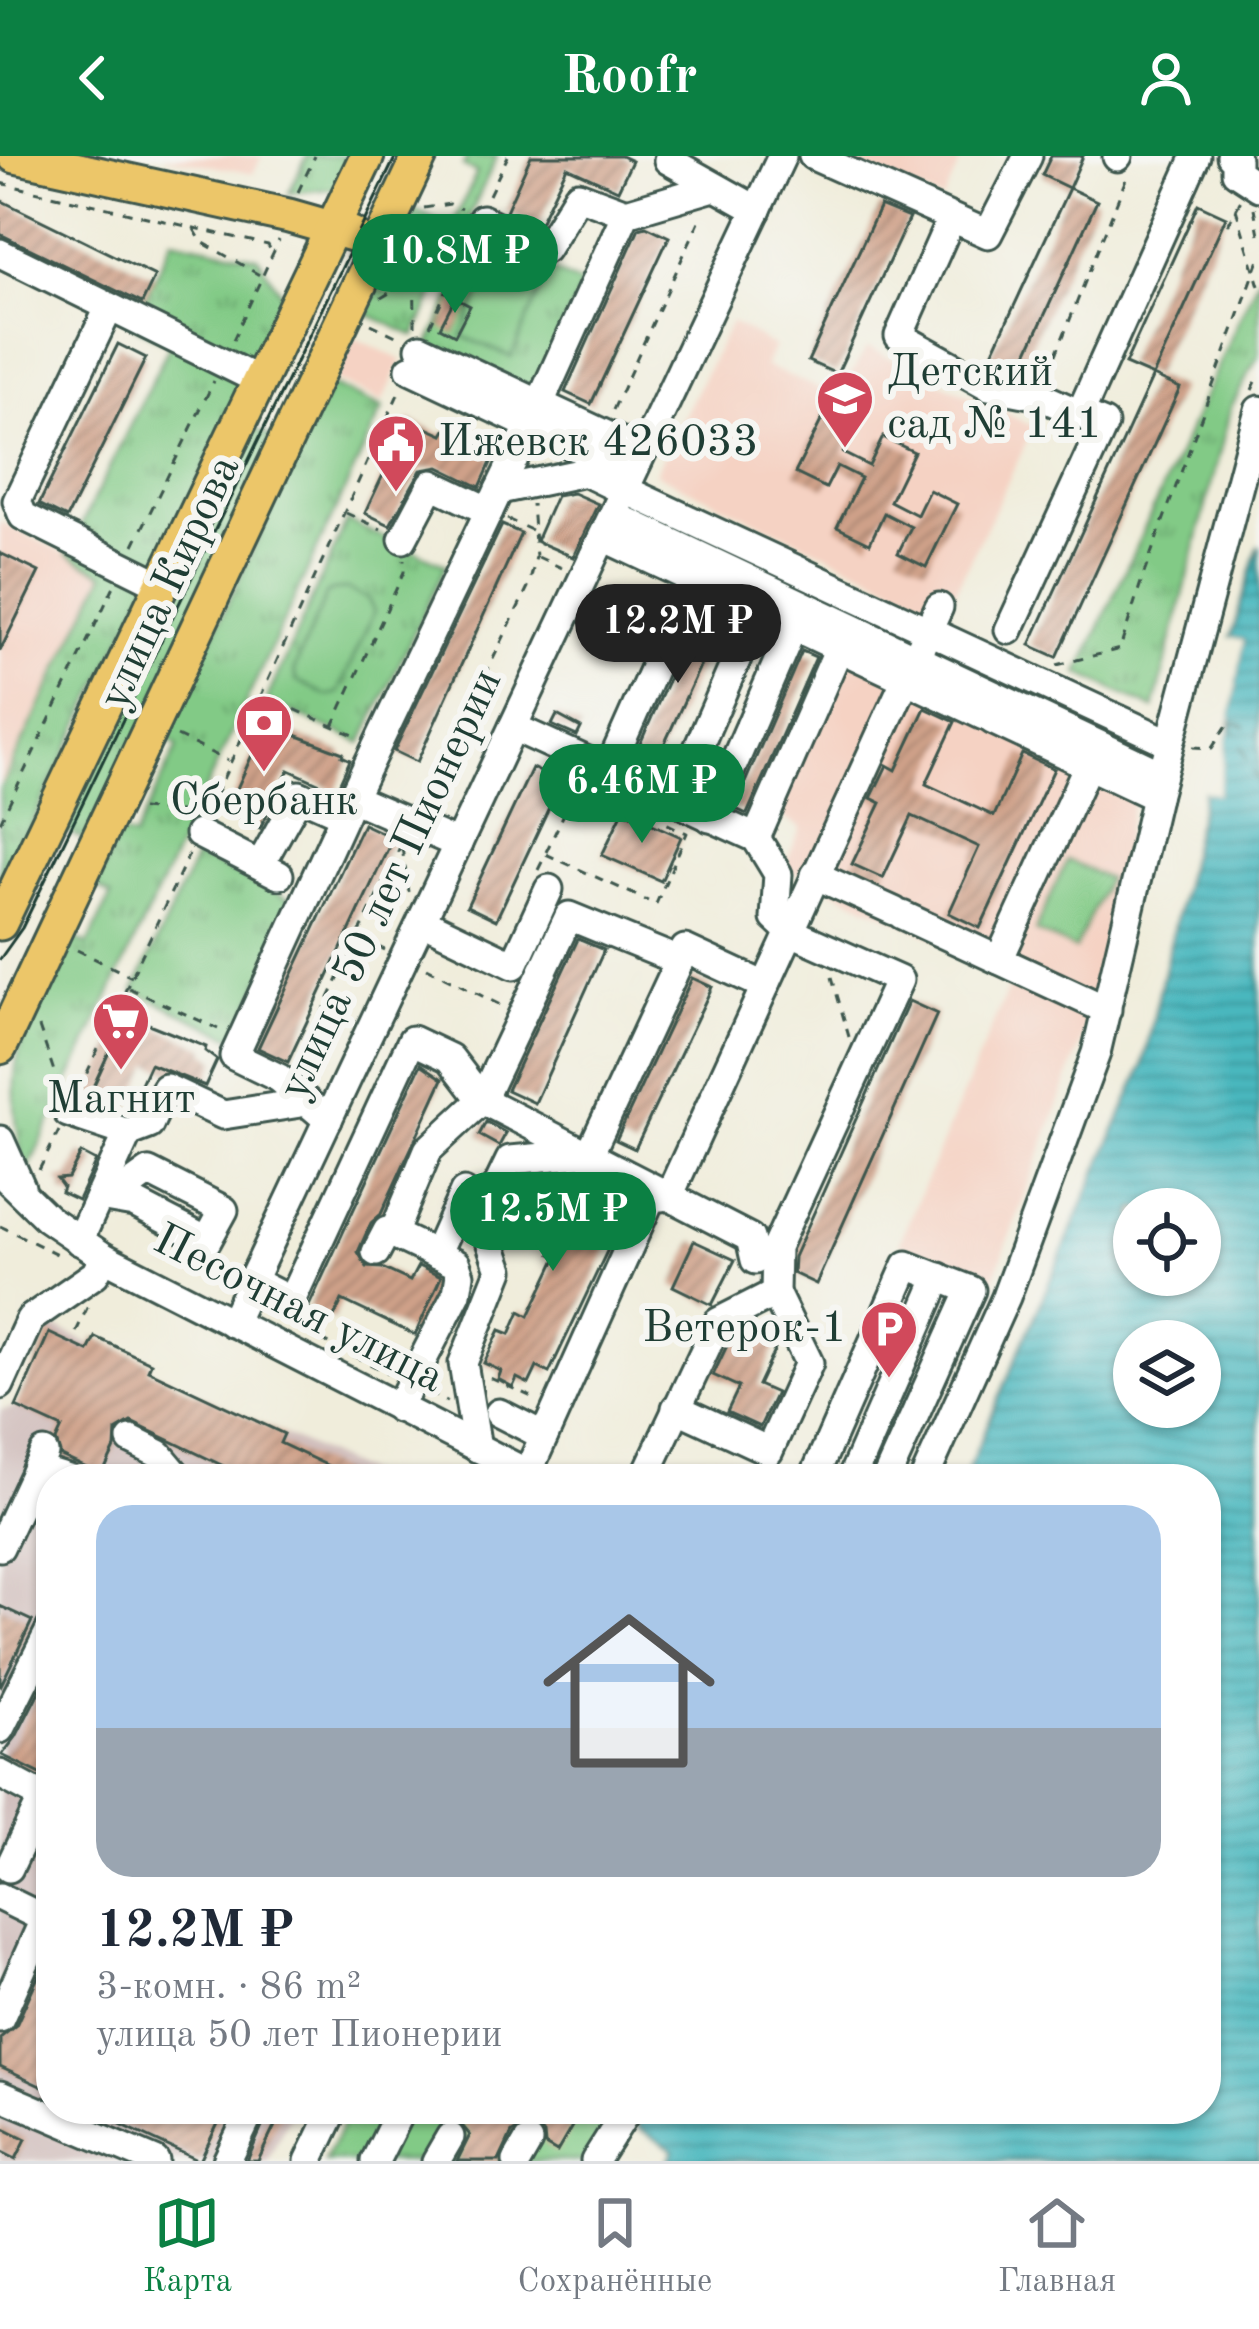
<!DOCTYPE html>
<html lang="ru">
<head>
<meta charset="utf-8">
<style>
	body { margin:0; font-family:"Old Standard TT",serif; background:#f6f6f7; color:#1f2937; height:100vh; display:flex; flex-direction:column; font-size:45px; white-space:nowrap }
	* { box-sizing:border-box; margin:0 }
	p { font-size:39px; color:#747a83 }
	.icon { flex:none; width:66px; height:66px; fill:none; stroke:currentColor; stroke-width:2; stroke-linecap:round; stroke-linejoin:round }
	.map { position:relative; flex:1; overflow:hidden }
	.panel { position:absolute; left:36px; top:1308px; width:1185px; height:660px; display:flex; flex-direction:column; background:#fff; border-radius:48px; box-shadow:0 3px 9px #0004 }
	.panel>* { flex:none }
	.buttons { position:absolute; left:1113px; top:1032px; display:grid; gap:24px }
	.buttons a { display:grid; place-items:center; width:108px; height:108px; border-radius:50%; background:#fff; box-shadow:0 3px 9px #0004; font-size:60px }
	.price { position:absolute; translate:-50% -102px; padding:0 27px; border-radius:42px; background:#0b8043; color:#fff; font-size:39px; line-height:78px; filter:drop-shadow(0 3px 6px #0008) }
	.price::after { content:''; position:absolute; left:50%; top:72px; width:36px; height:27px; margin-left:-18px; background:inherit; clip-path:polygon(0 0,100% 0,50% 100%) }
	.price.on { background:#222; color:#fff }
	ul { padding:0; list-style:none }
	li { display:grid; align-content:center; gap:24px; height:636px; padding:0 60px }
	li+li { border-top:3px solid #e0e1e3 }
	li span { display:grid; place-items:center; height:372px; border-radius:36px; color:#555 }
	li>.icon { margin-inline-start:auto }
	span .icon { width:216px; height:216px; fill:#fffc; stroke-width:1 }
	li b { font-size:51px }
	header { display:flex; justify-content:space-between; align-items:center; height:156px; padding:0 60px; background:#0b8043; color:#fff; font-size:54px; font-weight:800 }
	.menu { display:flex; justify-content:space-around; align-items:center; height:168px; border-top:3px solid #e0e1e3; background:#fff; font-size:33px; color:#747a83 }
	.menu a { display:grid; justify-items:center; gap:6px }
	.menu .on { color:#0b8043 }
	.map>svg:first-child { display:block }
	.built { fill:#f5d2c3 }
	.industrial { fill:#d1bfbd }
	.grass { fill:url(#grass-tufts); stroke:#50845d; stroke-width:3 }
	.pitch { fill:#82ca86; stroke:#50845d; stroke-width:3 }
	.water { fill:url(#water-rules); stroke:#347a79; stroke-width:3; fill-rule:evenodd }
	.pier { fill:#f0eddb }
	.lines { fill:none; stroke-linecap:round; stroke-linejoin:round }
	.ferry { stroke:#295c56; stroke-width:3; stroke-dasharray:15 12; stroke-linecap:butt }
	.building { fill:url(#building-hatch) }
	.minor-casing { stroke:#3e574d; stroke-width:33 }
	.major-casing { stroke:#3e574d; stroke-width:39 }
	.path { stroke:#3e574d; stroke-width:3; stroke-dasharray:9 9; stroke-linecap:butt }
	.minor { stroke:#fff; stroke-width:27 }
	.major { stroke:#ecc669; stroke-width:33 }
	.tram { stroke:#1f3d34; stroke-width:3 }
	.labels { text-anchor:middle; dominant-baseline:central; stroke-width:12; stroke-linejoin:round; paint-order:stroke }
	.poi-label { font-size:45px; fill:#1f3d34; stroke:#f6f6f2; text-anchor:start }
	.street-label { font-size:45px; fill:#1f3d34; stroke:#f6f6f2 }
</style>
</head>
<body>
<header><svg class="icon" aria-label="back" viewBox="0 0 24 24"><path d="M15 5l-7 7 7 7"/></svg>Roofr<svg class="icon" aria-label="person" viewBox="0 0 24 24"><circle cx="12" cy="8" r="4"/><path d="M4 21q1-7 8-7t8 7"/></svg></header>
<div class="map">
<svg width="1259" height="2005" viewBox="0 0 1259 2005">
	<defs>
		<pattern id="grass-tufts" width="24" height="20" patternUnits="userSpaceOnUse" patternTransform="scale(3)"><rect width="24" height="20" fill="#82ca86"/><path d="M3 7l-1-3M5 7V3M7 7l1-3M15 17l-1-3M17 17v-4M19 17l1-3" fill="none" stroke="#6aa56e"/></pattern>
		<pattern id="water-rules" width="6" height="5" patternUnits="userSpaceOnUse" patternTransform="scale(3)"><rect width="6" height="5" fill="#48b7be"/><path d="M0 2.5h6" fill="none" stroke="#3b969b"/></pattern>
		<pattern id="building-hatch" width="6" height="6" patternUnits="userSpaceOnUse" patternTransform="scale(3)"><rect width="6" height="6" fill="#cfa189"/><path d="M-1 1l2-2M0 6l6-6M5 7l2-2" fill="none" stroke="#a78471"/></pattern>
	</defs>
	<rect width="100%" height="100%" fill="#f6f6f2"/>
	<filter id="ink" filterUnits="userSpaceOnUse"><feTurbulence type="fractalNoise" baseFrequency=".00833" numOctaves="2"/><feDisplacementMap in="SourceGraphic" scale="24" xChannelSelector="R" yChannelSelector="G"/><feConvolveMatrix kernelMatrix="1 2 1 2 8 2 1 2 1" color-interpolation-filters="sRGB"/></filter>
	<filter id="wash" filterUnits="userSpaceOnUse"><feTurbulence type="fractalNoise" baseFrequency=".004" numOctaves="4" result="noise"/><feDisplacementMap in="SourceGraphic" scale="48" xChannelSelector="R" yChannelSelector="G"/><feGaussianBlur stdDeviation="2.7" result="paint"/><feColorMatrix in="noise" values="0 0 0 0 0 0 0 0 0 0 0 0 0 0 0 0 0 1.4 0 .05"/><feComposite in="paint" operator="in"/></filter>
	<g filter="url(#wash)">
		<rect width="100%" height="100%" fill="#f0eddb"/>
		<g class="built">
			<path d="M162,0H262L253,18Z"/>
			<path d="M841,0H963L943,45Z"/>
			<path d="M731,166L774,191L765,210L825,235L844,230L867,191L1034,271L946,454L655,317Z"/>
			<path d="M355,182L402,204L383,246L335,224Z"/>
			<path d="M0,366L105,417L0,633Z"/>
			<path d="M844,502L1138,624L1081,888L992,1128L899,1087L1014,819L784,711L801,672L775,657Z"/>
		</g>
		<path class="industrial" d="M52,1170L378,1323H51V1953H293L267,2005H0V1254L16,1251Z"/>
		<g class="grass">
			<path d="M307,0H355L340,32L289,37Z"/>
			<path d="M467,0H497L415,180L365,157L414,53L451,72L477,17L463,10Z"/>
			<path d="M480,80L582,129L530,243L426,195Z"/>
			<path d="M172,83L258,101L286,145L0,733V633L105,418L67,398L170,188L133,169Z"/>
			<path d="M1259,119V199L1231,251L1154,553L1079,517Z"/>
			<path d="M330,229L383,252L25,1020C18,980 9,936 19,896C29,856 53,818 70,782L88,788L111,740L96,731L119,677L134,682L178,590L165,582Z"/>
			<path d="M244,268L280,285L88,686L53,669Z"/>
			<path d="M347,365L446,409L362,587L266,545Z"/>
			<path d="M958,497L1142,583L1136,595L952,509Z"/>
			<path d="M196,700L298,747L235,882L134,835Z"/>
		</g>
		<g class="pitch">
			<path d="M498,98L547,119L511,201L462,180Z"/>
			<path d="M346,433L368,443L374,456L338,537L327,540L296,524L294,514L326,439L333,434Z"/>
			<path d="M1067,704L1107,723L1075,793L1035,775Z"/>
			<path d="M350,1953H627L593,2005H324Z"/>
		</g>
		<path class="water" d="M1259,389V2005H668L674,1994L637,1971L648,1953H1206V1323H964L1143,910L1204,635L1218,637L1244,484L1231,481ZM1134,1053H1200V1119H1134ZM1134,1185H1200V1251H1134Z"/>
		<path class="pier" d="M1231,481L1244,484L1218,638L1204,635L1205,629L1213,631L1238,489L1230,487Z"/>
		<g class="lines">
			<g class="ferry">
				<path d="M1230,565L1259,629"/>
				<path d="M1232,566L1259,575"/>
			</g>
		</g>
		<g id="blocks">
			<g class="building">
				<path d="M531,0H621L632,5L618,34L567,11L538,70L506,55Z"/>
				<path d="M1051,0H1083L1069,32L1042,19Z"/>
				<path d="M1069,32L1097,45L1018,217L989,204Z"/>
				<path d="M0,44L155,120L142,147L0,78Z"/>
				<path d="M1198,48L1226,61L1153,220L1125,208Z"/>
				<path d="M880,50L909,62L837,218L808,205Z"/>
				<path d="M646,70L669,81L591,248L565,236L639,72Z"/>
				<path d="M480,89L494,96L486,113L472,106Z"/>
				<path d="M455,142L470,150L455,179L440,171Z"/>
				<path d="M118,188L146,202L67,362L39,348Z"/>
				<path d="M1153,220L1180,232L1057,501L1030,489Z"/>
				<path d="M827,253L857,268L843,297L869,310L883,281L914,296L890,345L917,359L929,334L957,348L926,411L898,397L911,371L884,357L870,387L837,371L861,322L837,310L826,332L795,317Z"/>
				<path d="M409,264L443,279L446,274L480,290L478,295L493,302L480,331L439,311L421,314L390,369L365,357Z"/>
				<path d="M573,337L598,348L573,401L536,385L556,340Z"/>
				<path d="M502,369L521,377L417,606L394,595Z"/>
				<path d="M0,397L39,416L0,495Z"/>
				<path d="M702,448L724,458L652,615L632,606Z"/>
				<path d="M802,495L816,501L747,658L734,652Z"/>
				<path d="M925,552L955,566L926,628L994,660L1022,598L1054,613L980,772L949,757L979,691L912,660L883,722L852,708L881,647L871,642L887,609L896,614Z"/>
				<path d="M557,559L581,572L577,580L552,569Z"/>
				<path d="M266,568L343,597L342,600L350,604L336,635L289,614L260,672L226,657Z"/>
				<path d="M532,612L561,626L496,764L467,750Z"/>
				<path d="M623,655L681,681L661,725L602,699Z"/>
				<path d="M363,668L393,682L288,906L258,892Z"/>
				<path d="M578,783L604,794L535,947L507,934Z"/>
				<path d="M692,822L712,831L635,993L616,984Z"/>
				<path d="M909,845L937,858L816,1128L793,1117L794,1101Z"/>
				<path d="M126,859L206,891L205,895L217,904L205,930L150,908L127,958L87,944Z"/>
				<path d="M421,908L443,923L381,1058L371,1067L358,1096L367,1111L382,1112L410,1125L418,1110L441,1121L415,1179L342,1144L333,1163L308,1152Z"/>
				<path d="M486,966L506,977L499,990L479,979Z"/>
				<path d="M81,997L96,1005L78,1044L61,1036L63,1031L57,1023L68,1022Z"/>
				<path d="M532,1020L582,1044L586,1035L605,1044L601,1051L612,1057L609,1063L620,1068L549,1217L537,1211L529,1228L517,1222L513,1231L498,1223L501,1215L484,1207L500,1174L510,1178L520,1155L529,1160L557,1101L551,1098L555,1089L513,1070L515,1066L503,1060L522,1021Z"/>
				<path d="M694,1085L735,1104L712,1149L673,1130Z"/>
				<path d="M742,1174L776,1191L758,1229L776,1237L760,1271L727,1256L739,1231L713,1219L732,1179Z"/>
				<path d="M49,1177L88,1195L95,1181L151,1207L148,1214L284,1278L280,1287L356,1323H251L131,1266L116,1275L115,1292L102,1319L61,1300L56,1285L62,1272L16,1251Z"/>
				<path d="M0,1450L32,1465L0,1531Z"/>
				<path d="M51,1512V1623L2,1599L16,1581Z"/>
				<path d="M48,1799L51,1801V1935L0,1911V1882L16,1869Z"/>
				<path d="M88,1953H225L200,2005Z"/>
				<path d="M270,1953H283L258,2005H247Z"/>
				<path d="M424,1953H582L557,1996L545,1989L544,1978L538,1971L527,1968L512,1977L499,2005H457L470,1979L458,1965L444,1964Z"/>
				<path d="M0,1970L26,1983L16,2003L0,1995Z"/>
			</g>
		</g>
	</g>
	<g filter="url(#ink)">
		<use href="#blocks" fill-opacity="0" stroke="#3e574d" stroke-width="3"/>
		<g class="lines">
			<g class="minor-casing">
				<g id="minor">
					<path d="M670,0L668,4L757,54"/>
					<path d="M813,0L988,78L1028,0"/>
					<path d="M1231,0L1236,3V16L1259,31"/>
					<path d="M1117,1L1118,0"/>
					<path d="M482,63L545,93L578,39L626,57"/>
					<path d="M951,63L899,180L989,230L1040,240L1080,258L1196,0"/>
					<path d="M0,97L258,224"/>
					<path d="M109,152L17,345L23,360L160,428"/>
					<path d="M410,213L620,312L630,290L420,192"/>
					<path d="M499,334L585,316L624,335"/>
					<path d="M636,339L1157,581"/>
					<path d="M624,364L1150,613"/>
					<path d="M603,381L984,560"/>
					<path d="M403,383L432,328L489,355"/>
					<path d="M1009,474L1104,268L1080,258"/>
					<path d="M992,564L1156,641"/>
					<path d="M513,571L756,682L778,718L775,762L789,775L899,824L776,1091L775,1137L718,1166L644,1323"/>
					<path d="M608,615L693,424"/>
					<path d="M675,645L758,454"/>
					<path d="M710,662L793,471"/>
					<path d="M199,678L279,719"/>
					<path d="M756,682L839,492"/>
					<path d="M458,688L352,642L530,269L626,57L714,31"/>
					<path d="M260,709L299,639L344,659"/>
					<path d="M815,719L894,755"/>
					<path d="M902,759L1107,854"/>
					<path d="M422,765L514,809L549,733"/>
					<path d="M999,804L1088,609"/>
					<path d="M68,957L128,977L149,969L166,932L223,959L307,946"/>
					<path d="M328,964L279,922L234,900L352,642"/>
					<path d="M0,984L21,1031"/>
					<path d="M0,1016L47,1062L104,1101L539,1323"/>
					<path d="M99,1041L134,1047L207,1085L224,1054L149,1016L131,1029L123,1045"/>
					<path d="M393,1078L428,994L482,944L569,760L679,805"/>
					<path d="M79,1085L128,977"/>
					<path d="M376,1096L387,1075L456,1108L460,1119L457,1137L398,1252"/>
					<path d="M436,1099L464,1036"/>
					<path d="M252,1125L291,1145L412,884L450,902L482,944L750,1082L755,1104"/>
					<path d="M232,1167L782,0"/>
					<path d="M0,1229L30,1163L95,1118L104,1101"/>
					<path d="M676,1252L769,1295L809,1207L775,1137"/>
					<path d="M499,1257L544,1280"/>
					<path d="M131,1284L159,1298L180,1323"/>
					<path d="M477,1292L463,1207L500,1114L482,1062L510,1004L590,997L685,793L765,830"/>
					<path d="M36,1313L68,1323"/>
					<path d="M528,1316L651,1042L669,1040L939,451"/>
					<path d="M813,1323L907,1109L971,1134L886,1323"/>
					<path d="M851,1323L939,1121"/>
					<path d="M924,1323L1006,1141L1096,897L1156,641L1259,254"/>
					<path d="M0,1391L44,1297"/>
					<path d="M0,1573L51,1472"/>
					<path d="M0,1618L43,1641L9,1712"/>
					<path d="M0,1741L51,1766"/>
					<path d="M0,1862L51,1748"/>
					<path d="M0,1939L155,2005"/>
					<path d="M227,2005L252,1953"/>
					<path d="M309,2005L334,1953"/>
					<path d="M375,2005L401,1953"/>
					<path d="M436,2005L450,1981"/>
					<path d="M517,2005L528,1986"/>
					<path d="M595,2005L628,1953"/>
				</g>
			</g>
			<g class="major-casing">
				<g id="major">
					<path d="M15,0L289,60L352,78"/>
					<path d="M0,767L367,0"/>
					<path d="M0,891L420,0"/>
				</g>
			</g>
			<g class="path">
				<path d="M0,27L268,89L273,99"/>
				<path d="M298,36L315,0"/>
				<path d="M489,39L508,0"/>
				<path d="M424,52L450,48L461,53"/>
				<path d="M1254,52L1259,78"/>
				<path d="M1236,53L1259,130"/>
				<path d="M413,67L465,90"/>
				<path d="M1228,69L1241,44"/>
				<path d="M414,71L415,170"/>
				<path d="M194,73L202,86L263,121"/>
				<path d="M381,142L465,92"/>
				<path d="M371,168L400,182"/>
				<path d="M430,170L471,81"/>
				<path d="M233,184L279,84"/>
				<path d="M1049,216L1126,23L1125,19"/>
				<path d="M1252,234L1259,219"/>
				<path d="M613,254L701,61"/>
				<path d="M346,357L381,373"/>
				<path d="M507,363L531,374"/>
				<path d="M134,389L214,225"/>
				<path d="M538,401L562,412"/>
				<path d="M1057,509L1120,493L1143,420L1259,104"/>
				<path d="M262,539L358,581"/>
				<path d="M333,570L404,416V404"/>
				<path d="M177,580L228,605"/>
				<path d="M1193,591L1212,592L1230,565"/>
				<path d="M447,599L478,589"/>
				<path d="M422,649L529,429L536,401L532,348"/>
				<path d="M141,653L192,657"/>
				<path d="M208,656L400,234"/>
				<path d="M0,666L114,430"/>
				<path d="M402,692L409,736"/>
				<path d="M546,696L572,641"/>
				<path d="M538,714L546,698L648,745"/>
				<path d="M656,748L687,677L661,665"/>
				<path d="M361,783L385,794"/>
				<path d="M77,794L132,821"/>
				<path d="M427,812L504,851"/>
				<path d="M832,821L849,881"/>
				<path d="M129,832L218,873"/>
				<path d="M39,871L61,936"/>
				<path d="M298,908L401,689"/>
				<path d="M79,934L189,698"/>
				<path d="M39,1014L59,975"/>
				<path d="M0,1070L59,1099"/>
				<path d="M289,1168L388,1217"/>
				<path d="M76,1176L88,1150"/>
				<path d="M490,1222L536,1243"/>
				<path d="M429,1237L447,1246"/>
			</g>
			<use href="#minor" class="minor"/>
			<use href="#major" class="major"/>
			<path class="tram" d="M0,803L22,772L396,0"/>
		</g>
	</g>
	<defs>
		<g id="school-pin" transform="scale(3)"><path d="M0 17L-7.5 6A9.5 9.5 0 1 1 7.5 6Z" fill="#d1495b" stroke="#f6f6f2"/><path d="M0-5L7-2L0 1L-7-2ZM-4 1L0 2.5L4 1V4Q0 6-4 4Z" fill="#fff"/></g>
		<g id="civic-pin" transform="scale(3)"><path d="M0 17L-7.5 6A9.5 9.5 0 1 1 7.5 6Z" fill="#d1495b" stroke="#f6f6f2"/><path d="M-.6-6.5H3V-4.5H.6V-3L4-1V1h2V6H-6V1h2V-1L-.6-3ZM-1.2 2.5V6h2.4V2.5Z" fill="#fff"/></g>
		<g id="bank-pin" transform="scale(3)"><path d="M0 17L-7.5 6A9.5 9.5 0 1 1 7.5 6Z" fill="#d1495b" stroke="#f6f6f2"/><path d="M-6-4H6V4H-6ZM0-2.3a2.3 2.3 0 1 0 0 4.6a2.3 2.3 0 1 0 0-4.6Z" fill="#fff"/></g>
		<g id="supermarket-pin" transform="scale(3)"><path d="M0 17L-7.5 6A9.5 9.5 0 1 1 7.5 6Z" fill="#d1495b" stroke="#f6f6f2"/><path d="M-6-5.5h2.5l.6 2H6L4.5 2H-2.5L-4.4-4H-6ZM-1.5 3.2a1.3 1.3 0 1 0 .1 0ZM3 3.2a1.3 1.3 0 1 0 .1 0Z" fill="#fff"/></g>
		<g id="parking-pin" transform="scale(3)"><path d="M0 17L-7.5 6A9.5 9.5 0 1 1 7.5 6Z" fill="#d1495b" stroke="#f6f6f2"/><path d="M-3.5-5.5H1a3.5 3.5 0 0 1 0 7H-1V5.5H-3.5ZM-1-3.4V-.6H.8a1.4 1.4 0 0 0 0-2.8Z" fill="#fff"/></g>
	</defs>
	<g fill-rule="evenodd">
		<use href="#school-pin" x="845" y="243"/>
		<use href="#civic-pin" x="396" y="287"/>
		<use href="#bank-pin" x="264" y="567"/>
		<use href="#supermarket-pin" x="121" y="865"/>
		<use href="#parking-pin" x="889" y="1173"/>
	</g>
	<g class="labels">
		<g class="poi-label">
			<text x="887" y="217">Детский<tspan x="887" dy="52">сад № 141</tspan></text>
			<text x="438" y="287">Ижевск 426033</text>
			<text x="264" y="646" text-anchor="middle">Сбербанк</text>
			<text x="121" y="944" text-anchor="middle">Магнит</text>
			<text x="847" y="1173" text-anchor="end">Ветерок-1</text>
		</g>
		<g class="street-label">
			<text transform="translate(171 427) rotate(-65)">улица Кирова</text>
			<text transform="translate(392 729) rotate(-65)">улица 50 лет Пионерии</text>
			<text transform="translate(298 1154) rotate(27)">Песочная улица</text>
		</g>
	</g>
</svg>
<div class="buttons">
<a><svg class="icon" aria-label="locate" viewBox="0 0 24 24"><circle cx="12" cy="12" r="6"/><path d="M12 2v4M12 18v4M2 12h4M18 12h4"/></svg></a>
<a><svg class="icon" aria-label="layers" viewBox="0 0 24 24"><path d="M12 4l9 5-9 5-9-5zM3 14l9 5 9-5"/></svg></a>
</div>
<b class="price" style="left:455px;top:160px">10.8M ₽</b>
<b class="price on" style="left:678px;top:530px">12.2M ₽</b>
<b class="price" style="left:642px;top:690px">6.46M ₽</b>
<b class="price" style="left:553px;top:1118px">12.5M ₽</b>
<section class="panel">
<ul>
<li><span style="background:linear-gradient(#a9c7e8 60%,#9aa5b1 0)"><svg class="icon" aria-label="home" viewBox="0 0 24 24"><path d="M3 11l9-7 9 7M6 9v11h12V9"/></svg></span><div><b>12.2M ₽</b><p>3-комн. · 86 m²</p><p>улица 50 лет Пионерии</p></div></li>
</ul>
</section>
</div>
<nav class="menu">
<a class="on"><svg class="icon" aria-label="map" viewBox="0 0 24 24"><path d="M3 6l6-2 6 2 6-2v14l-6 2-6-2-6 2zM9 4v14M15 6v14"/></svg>Карта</a>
<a><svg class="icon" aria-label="saved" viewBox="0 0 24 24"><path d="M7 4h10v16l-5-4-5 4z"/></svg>Сохранённые</a>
<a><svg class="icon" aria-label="home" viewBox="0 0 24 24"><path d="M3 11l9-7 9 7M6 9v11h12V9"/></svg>Главная</a>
</nav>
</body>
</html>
